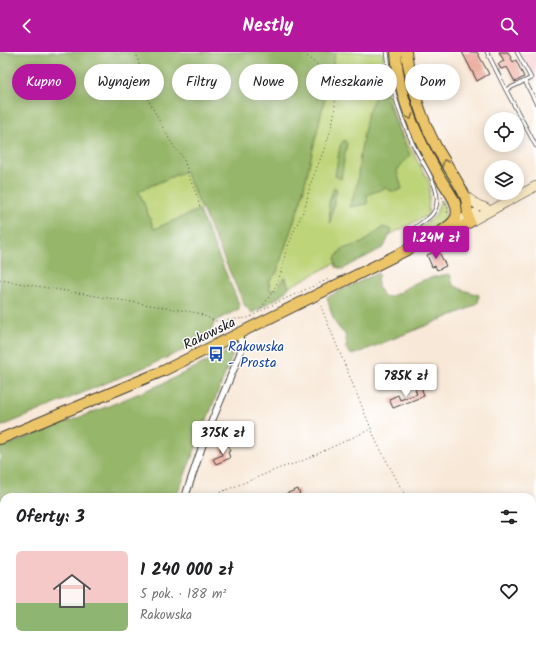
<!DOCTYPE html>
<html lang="pl">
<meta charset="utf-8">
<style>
body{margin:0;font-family:Kalam,sans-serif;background:#f6f6f6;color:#202124;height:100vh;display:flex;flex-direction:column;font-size:15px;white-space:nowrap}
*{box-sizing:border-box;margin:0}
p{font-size:13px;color:#757577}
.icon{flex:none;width:22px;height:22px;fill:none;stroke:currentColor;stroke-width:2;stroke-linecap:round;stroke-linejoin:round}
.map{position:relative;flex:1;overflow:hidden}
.side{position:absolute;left:0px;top:441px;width:536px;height:156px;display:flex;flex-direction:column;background:#fff;border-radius:12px 12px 0 0;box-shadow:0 2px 10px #0003}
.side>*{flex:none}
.top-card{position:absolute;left:12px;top:12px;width:512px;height:36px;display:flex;gap:8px}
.tools{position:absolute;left:484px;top:60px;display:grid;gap:8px}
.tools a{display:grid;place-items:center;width:40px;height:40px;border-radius:50%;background:#fff;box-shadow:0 2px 10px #0003;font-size:20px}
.price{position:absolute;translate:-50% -34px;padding:0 9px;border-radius:4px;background:#fff;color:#222;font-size:13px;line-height:26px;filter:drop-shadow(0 1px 2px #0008)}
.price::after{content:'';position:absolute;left:50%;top:24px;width:12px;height:9px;margin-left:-6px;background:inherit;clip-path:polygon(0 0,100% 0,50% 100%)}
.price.selected{background:#b5179e;color:#fff}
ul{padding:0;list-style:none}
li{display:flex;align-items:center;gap:12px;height:100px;padding:0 16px}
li+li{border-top:1px solid #e0e0e0}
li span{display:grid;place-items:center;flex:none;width:112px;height:80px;border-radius:6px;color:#555}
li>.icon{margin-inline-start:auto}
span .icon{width:48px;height:48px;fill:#fffc;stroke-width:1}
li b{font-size:17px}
h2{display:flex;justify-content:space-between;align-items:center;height:48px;padding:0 16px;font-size:17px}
.chip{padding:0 14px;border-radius:18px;background:#fff;box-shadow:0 2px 10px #0003;font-size:14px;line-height:36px}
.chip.selected{background:#b5179e;color:#fff}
header{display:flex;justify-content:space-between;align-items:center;height:52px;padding:0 16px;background:#b5179e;color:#fff;font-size:18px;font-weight:600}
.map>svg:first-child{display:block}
.built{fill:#f7cfd3}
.industrial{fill:#d2bdc7}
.green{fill:#bed479;stroke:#6d784a}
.forest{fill:#96b669;stroke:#596942}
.building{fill:#ecab9e}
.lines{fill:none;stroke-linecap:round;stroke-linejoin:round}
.lane-casing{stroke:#3d3b38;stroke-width:4.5}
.street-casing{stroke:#3d3b38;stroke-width:8}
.secondary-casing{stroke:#3d3b38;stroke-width:10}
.primary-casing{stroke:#3d3b38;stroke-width:12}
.path{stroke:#3d3b38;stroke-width:1;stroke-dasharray:1 3;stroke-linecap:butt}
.lane{stroke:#fff;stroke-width:3}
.street{stroke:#fff;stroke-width:6}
.secondary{stroke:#f7e8c3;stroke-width:9}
.primary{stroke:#ecc569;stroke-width:10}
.oneway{stroke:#847042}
.labels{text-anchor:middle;stroke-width:3;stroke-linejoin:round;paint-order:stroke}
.street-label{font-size:14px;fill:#1c1c1c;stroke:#fff}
.transit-label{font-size:14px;fill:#164399;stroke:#fff;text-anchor:start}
</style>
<header><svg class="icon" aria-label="back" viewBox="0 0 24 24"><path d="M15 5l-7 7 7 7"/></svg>Nestly<svg class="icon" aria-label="search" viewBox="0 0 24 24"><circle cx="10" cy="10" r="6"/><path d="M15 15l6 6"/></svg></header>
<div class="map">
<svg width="536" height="597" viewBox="0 0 536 597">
<rect width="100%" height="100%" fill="#fff"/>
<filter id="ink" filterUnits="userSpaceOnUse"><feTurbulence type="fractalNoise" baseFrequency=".025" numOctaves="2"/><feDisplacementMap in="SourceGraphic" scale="8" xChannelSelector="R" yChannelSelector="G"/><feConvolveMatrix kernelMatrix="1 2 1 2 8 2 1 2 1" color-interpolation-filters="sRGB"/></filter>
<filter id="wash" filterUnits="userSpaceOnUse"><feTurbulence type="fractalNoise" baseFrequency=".012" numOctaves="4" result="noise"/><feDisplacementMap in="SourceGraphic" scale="16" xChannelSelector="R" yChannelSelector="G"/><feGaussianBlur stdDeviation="0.9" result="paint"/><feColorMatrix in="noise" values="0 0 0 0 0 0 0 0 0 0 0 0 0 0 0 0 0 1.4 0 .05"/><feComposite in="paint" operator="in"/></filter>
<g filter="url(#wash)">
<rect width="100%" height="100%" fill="#f8e8d7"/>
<path class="built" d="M519,0H536V28L534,29Z"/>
<path class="industrial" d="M131,593H189L180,597H130Z"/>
<path class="green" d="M335,0H383L385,28L391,55L400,78L430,131L428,163L289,235L285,225L277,237L269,238V229L276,222L301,148Z
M389,0H392L393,14L445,142L444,143L442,142C415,95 395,55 389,0Z
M400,0H403L405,16L456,136L452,138C432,103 411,68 403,28C401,19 401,9 400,0Z
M185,119L202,157L154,177L138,139Z
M441,148C446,156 447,164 442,172L418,187L414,188C409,175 426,173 433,166C438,161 438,153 441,148Z"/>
<path class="forest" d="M0,0H332L335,3L301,148L276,222L269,229V238L277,237L284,225L289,235L281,244L252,261L245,254L185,119L139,139L154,177L199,158L239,252V257L215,269L208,287L157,310L0,375Z
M385,40C390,62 401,83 410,103L404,109L397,119L402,137L394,140L385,136L367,143V152L350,155L357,132L360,103L368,59L376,43Z
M344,88L347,91L341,127L335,124L340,94Z
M334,135L337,137L330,171L329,151Z
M383,175L392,178L384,195L343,217L336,215L335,206L342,197L362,191Z
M378,221L379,224L377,226C378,233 379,241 385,245C395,245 402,238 411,233C424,227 436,224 450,222L453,233L463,238L479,243L478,251L470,256L355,302H350L345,295L347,293L345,282C333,273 331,259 327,245Z
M235,297L176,445H4V593H118L117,597H0V396L111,353L164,331L230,298Z"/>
<g id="blocks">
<path class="building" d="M462,0H477L489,22L477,29Z
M499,0H508L513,10L516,8L524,25L515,30L507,15L501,17L498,12L504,9Z
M438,198L446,214L437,218L435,214L432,215L427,203Z
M421,334L424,344L393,356L389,347L398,343L400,348L417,342L415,337Z
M228,393L230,399L228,400L230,406L216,412L213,407L222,403L220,396Z
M298,437L300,443L294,445H278Z"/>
</g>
</g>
<g filter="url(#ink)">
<use href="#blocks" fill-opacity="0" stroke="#3d3b38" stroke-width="1"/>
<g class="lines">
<g class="lane-casing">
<path id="lane" d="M387,0C391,34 398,59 412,90C419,106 436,128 437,145C439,176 400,168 414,193
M487,0L506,38
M517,0L531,26L506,38L536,94
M525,29L536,51
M517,131L521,140"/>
</g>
<g class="street-casing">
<path id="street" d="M185,445L206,383L240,302L242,291L238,283
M125,597L127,593"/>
</g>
<g class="secondary-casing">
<path id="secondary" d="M465,144L478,153L486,156
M470,170L536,134
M452,172L475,161"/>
</g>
<g class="primary-casing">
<path id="primary" d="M406,0C411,34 421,66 437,96C446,112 457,127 465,144C469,153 466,162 470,170L446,182
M0,387L163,319L425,189C433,184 453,174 456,165C460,152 448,139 442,129C419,89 398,47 396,0"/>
</g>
<path class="path" d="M136,0L147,45L162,74L174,95L183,105L187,117L188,123L197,144L200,156
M442,145L448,156L447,163
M0,228L198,261L215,269L248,266L278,250L329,227
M319,250L377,391L406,445
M259,259C264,252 270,244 274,237C279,228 282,218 284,208C285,200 289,192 292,185C295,174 302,165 305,154C308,147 308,138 311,131C321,103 340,67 334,37C329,13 315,16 304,0
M209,445L280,416L300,410L371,377
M532,465L536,464
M461,593L463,597"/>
<use href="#lane" class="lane"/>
<use href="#street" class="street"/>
<use href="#secondary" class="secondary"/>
<use href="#primary" class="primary"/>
</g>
<defs><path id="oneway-chevron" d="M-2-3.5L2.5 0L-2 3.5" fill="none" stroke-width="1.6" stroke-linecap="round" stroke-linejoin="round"/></defs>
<g class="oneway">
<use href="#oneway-chevron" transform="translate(410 65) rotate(70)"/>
<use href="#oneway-chevron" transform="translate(445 110) rotate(-119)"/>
</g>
</g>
<defs>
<g id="bus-bare" transform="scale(1.2)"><path d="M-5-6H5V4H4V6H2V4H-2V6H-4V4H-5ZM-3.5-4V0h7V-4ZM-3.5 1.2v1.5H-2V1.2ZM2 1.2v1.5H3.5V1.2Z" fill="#1a4fb4" stroke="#fff" stroke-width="2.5" paint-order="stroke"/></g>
</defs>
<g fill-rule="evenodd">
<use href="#bus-bare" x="216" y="302"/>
</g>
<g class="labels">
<g class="street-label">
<text transform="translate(209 281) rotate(-26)" y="5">Rakowska</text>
</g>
<g class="transit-label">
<text x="228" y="299">Rakowska<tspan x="228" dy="16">- Prosta</tspan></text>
</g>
</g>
</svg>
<div class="tools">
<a><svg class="icon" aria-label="locate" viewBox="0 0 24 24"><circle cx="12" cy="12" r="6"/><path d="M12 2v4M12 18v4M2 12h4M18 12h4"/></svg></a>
<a><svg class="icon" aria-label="layers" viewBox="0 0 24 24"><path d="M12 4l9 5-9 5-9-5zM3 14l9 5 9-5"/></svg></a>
</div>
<b class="price selected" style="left:436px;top:208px">1.24M zł</b>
<b class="price" style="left:406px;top:346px">785K zł</b>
<b class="price" style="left:223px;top:403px">375K zł</b>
<div class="top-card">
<a class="chip selected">Kupno</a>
<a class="chip">Wynajem</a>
<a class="chip">Filtry</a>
<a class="chip">Nowe</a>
<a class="chip">Mieszkanie</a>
<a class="chip">Dom</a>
</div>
<section class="side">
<h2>Oferty: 3<svg class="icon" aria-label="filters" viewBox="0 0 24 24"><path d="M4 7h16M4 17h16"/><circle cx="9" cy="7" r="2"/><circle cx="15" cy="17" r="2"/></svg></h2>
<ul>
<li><span style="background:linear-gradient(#f6c9c9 65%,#8fb573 0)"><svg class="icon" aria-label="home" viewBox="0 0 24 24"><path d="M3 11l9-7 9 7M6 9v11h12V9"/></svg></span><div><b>1 240 000 zł</b><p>5 pok. · 188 m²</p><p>Rakowska</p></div><svg class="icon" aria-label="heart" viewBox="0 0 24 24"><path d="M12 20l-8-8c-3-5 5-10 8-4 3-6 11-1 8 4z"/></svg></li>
</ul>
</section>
</div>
